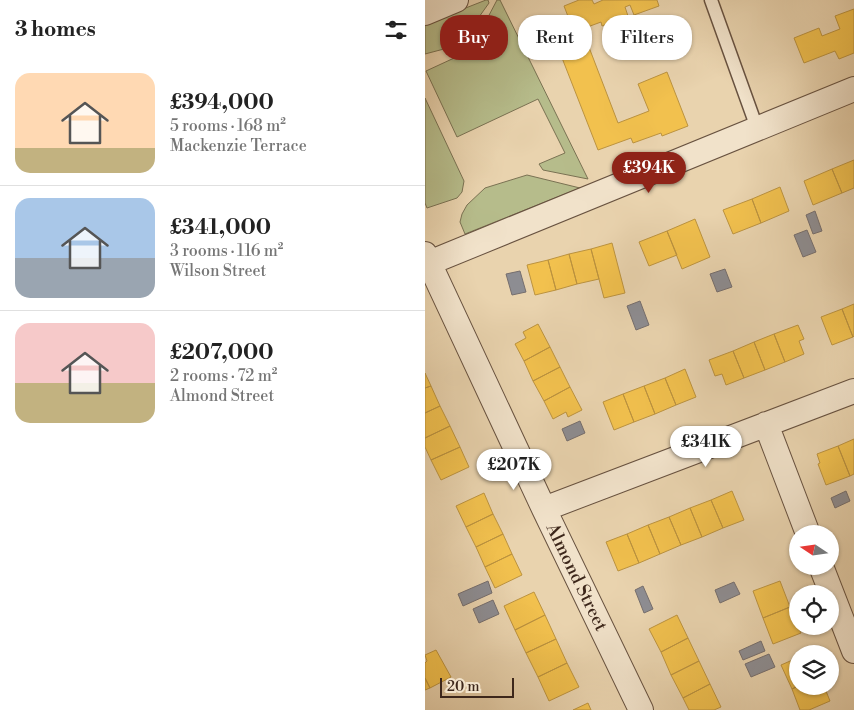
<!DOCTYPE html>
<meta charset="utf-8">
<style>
body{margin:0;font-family:"Libre Bodoni",serif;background:#f2f2f2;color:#222;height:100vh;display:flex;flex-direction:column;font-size:19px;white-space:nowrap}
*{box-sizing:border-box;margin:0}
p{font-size:16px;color:#767676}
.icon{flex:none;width:28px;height:28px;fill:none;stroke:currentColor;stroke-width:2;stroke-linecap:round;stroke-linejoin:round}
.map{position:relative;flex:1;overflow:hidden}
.details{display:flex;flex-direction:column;background:#fff;width:425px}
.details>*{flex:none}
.hud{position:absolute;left:15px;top:15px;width:339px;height:45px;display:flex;gap:10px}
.needle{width:32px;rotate:283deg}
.controls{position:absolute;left:364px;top:525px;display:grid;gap:10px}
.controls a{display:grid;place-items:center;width:50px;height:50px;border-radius:50%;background:#fff;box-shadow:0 1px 4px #0004;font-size:25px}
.scale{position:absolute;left:15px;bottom:12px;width:74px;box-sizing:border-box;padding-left:5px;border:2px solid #3d271b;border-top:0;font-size:14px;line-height:18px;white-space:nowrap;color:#3d271b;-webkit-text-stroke:4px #f1e2ca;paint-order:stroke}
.price{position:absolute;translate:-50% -42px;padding:0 11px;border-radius:18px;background:#fff;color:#222;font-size:16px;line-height:32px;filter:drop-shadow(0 1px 2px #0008)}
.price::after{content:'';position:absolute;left:50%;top:30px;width:15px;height:11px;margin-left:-8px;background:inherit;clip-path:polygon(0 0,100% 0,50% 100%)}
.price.active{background:#8f2418;color:#fff}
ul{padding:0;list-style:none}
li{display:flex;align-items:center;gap:15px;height:125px;padding:0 15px}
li+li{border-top:1px solid #e0e0e0}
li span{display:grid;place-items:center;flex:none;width:140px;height:100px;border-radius:15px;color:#555}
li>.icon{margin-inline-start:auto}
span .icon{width:60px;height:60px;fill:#fffc;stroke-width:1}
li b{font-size:21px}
h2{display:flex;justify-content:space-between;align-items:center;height:60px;padding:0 15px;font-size:21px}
.pill{padding:0 18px;border-radius:20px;background:#fff;box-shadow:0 1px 4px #0004;font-size:18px;line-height:45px}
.pill.active{background:#8f2418;color:#fff}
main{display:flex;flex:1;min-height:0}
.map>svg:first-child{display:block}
.green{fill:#b6bc8b;stroke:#7a7253}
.homes{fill:#f2c14e;stroke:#bc933f}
.industry{fill:#8d8d92;stroke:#756e6e}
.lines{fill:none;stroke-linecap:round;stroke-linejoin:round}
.lane-casing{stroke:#685240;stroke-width:15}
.street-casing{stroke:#685240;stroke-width:26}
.lane{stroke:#f1e2ca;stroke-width:12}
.street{stroke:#f1e2ca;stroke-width:24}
.labels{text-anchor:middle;stroke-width:5;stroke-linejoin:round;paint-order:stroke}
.street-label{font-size:18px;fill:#3d271b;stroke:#f1e2ca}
</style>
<main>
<section class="details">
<h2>3 homes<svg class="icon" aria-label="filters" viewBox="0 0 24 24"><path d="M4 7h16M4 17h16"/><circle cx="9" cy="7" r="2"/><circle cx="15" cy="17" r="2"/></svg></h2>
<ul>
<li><span style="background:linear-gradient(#ffd9b3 75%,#c2b280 0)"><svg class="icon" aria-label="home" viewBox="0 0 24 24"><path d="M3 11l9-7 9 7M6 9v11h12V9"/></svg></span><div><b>£394,000</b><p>5 rooms · 168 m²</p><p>Mackenzie Terrace</p></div></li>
<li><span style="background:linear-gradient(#a9c7e8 60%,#9aa5b1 0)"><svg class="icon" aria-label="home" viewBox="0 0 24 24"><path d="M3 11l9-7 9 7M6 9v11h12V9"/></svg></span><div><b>£341,000</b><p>3 rooms · 116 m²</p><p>Wilson Street</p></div></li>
<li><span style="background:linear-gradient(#f6c9c9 60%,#c2b280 0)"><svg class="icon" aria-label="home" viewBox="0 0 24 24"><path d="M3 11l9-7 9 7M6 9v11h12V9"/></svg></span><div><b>£207,000</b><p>2 rooms · 72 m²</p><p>Almond Street</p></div></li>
</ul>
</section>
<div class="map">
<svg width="429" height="710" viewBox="0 0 429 710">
<rect width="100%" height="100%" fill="#e9d3ae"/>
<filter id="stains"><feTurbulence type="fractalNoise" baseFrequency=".004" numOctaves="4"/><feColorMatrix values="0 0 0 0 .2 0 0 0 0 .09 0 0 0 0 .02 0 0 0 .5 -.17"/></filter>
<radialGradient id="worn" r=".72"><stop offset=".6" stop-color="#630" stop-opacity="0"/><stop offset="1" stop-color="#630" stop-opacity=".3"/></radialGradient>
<path class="green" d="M61,0H63L64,3L34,45L0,54V24Z
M72,0H75L163,179L118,170L114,164L140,153L113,99L32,137L1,71L53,47L51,40Z
M0,98L39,181L37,192L32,198L2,208L0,203Z
M102,175L155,188L40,234L35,222L37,214L42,205L60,188Z"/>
<path class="homes" d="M154,0H167L169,4L178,0H232L234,6L209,15L205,5L200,7L203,16L177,26L176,22L157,29L193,123L224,111L213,84L242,72L263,126L237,136L236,133L208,143L206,138L173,150L130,40L149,32L139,6Z
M429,9V53L414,59L410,51L379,63L369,38L394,28L397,36L415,29L410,16Z
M429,160V188L417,193L407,169Z
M407,169L417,193L388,205L379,181Z
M355,187L364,211L336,223L327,199Z
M327,199L336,223L308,234L298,210Z
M270,219L285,257L257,269L242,231Z
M242,231L252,255L224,266L214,242Z
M187,243L200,293L179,298L166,249Z
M166,249L174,279L152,284L144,254Z
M144,254L152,284L131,290L123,260Z
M123,260L131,290L110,295L102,265Z
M429,304V336L428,337L417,309Z
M417,309L428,337L407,345L396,317Z
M113,324L125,347L99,361L90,344L101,338L98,332Z
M373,325L379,339L374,341L379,354L360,362L349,334Z
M349,334L360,362L340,370L329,342Z
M329,342L340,370L319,378L308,351Z
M125,347L135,367L108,381L99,361Z
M308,351L319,378L301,385L297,374L290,376L284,360Z
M135,367L145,387L119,401L108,381Z
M260,369L271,397L251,405L240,378Z
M0,373L6,386L0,388Z
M240,378L251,405L230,414L219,386Z
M6,386L15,406L0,413V388Z
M219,386L230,414L209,422L198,394Z
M145,387L157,410L143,417L141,412L128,419L119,401Z
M198,394L209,422L189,430L178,402Z
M15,406L25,426L0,438V413Z
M25,426L35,447L6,460L0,447V438Z
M429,439V474L425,476L413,446Z
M413,446L425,476L401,485L393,464L395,463L392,454Z
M35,447L44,467L16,480L6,460Z
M307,491L319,520L298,528L286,500Z
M59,493L68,514L41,527L31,506Z
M286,500L298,528L277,537L265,508Z
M265,508L277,537L256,545L244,517Z
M68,514L78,534L51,547L41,527Z
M244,517L256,545L235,554L223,525Z
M223,525L235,554L214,563L202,534Z
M78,534L87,554L60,567L51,547Z
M202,534L214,563L193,571L181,542Z
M87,554L97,575L70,588L60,567Z
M355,581L365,607L338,618L328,591Z
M109,592L120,615L90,630L79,606Z
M365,607L376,633L348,644L338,618Z
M120,615L131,639L101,653L90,630Z
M252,615L263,638L236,652L224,629Z
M263,638L274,661L246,675L236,652Z
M131,639L142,663L113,677L101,653Z
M11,650L26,677L5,688L0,678V663L2,661L0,655Z
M372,658L373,686L367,689L356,665Z
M274,661L285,684L258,698L246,675Z
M142,663L154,687L124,701L113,677Z
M0,678L5,688L0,690Z
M285,684L296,707L289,710H264L258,698Z
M373,686H399L405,701L384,710H375L367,689Z
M163,703L166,710H148Z"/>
<path class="industry" d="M390,211L397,231L388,234L381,215Z
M382,230L391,252L378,257L369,235Z
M300,269L307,287L292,292L285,274Z
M95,271L101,292L87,295L81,274Z
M215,301L224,325L211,330L202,306Z
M155,421L160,433L142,441L137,429Z
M421,491L425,501L410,508L406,498Z
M63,581L67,593L38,606L33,594Z
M309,582L315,594L295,603L290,590Z
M218,586L228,609L219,613L210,590Z
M68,600L74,614L54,623L48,609Z
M336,641L340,651L318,660L314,651Z
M344,654L350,667L326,677L320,664Z"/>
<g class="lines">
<g class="lane-casing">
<path id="lane" d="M286,0L332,128"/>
</g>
<g class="street-casing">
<path id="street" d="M0,13L31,0
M0,254L119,509L216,710
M4,263L429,89
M341,424L383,534
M119,509L429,391
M396,566L429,651"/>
</g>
<use href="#lane" class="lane"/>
<use href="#street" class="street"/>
</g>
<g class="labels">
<g class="street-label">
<text transform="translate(152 577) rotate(64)" y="6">Almond Street</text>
</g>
</g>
<rect width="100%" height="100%" filter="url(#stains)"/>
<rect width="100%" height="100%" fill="url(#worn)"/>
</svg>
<div class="controls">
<a><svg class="needle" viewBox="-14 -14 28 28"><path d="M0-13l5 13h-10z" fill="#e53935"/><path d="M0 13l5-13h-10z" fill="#767676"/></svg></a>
<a><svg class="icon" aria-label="locate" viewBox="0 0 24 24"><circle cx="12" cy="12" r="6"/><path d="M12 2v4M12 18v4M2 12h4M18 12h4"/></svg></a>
<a><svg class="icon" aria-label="layers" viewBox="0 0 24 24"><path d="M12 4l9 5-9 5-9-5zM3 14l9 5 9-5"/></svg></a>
</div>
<div class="scale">20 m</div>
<b class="price active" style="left:224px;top:194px">£394K</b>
<b class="price" style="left:281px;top:468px">£341K</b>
<b class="price" style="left:89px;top:491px">£207K</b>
<div class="hud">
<a class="pill active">Buy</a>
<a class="pill">Rent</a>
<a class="pill">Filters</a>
</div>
</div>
</main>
